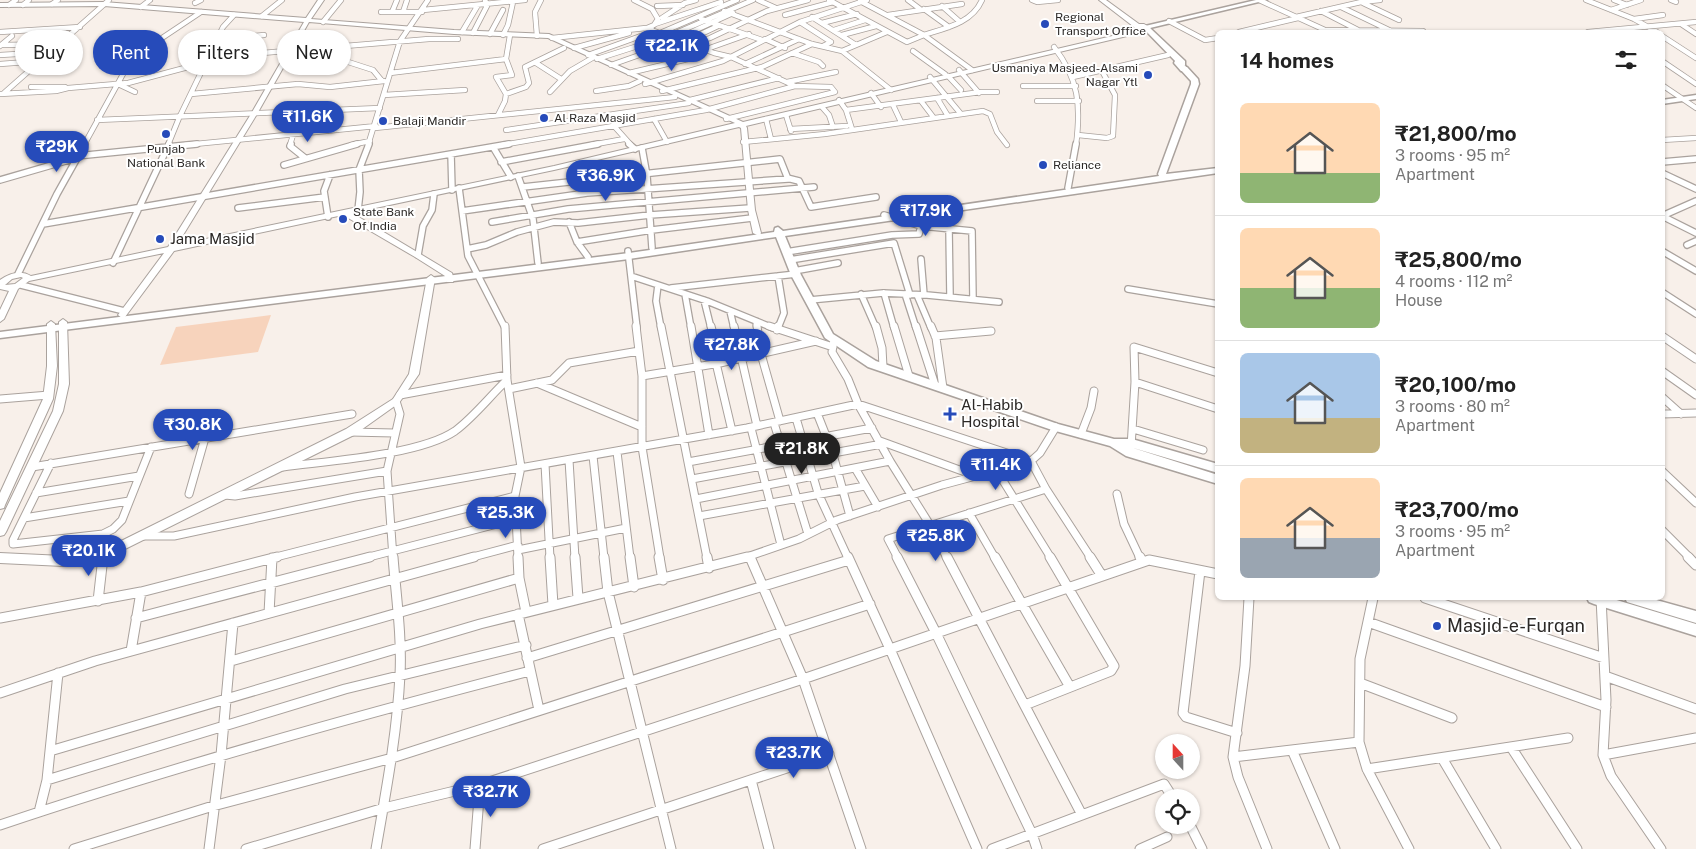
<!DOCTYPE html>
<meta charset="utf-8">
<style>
body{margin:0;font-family:"Public Sans",sans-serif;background:#f2f2f2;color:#222;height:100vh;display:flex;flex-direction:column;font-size:19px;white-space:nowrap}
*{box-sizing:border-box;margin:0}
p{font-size:16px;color:#767676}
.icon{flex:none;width:28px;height:28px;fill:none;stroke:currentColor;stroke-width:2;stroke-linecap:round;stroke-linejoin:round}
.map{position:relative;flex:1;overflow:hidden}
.side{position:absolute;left:1215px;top:30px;width:450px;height:570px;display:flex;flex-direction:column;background:#fff;border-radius:8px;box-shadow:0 1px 4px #0004}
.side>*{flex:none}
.banner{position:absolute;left:15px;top:30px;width:475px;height:45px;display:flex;gap:10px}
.needle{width:32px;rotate:339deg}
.fabs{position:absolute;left:1155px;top:734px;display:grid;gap:10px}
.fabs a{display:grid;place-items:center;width:45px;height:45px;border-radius:50%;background:#fff;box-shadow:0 1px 4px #0004;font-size:25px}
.price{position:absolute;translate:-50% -42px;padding:0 11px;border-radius:18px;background:#264bba;color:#fff;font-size:16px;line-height:32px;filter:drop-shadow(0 1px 2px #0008)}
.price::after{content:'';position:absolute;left:50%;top:30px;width:15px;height:11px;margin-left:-8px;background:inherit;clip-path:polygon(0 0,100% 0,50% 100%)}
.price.on{background:#222;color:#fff}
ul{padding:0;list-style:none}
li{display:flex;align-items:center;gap:15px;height:125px;padding:0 25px}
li+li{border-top:1px solid #e0e0e0}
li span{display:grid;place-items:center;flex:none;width:140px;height:100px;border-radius:8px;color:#555}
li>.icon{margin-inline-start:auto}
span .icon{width:60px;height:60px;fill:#fffc;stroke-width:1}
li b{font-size:21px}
h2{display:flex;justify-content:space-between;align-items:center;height:60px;padding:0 25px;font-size:21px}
.pill{padding:0 18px;border-radius:22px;background:#fff;box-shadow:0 1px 4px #0004;font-size:18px;line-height:45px}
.pill.on{background:#264bba;color:#fff}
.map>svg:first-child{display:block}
.green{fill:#f7d3bc}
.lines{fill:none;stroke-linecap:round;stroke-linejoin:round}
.street-far3-casing{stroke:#aaa29d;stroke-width:6}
.street-far2-casing{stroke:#aaa29d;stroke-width:8}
.street-far1-casing{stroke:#aaa29d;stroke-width:9}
.street-casing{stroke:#aaa29d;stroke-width:11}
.secondary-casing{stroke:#aaa29d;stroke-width:2}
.primary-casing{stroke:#aaa29d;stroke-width:3}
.highway-casing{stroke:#aaa29d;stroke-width:3}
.street-far3{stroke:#fff;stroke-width:4.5}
.street-far2{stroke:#fff;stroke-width:5.5}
.street-far1{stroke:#fff;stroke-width:7}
.street{stroke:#fff;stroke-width:9}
.secondary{fill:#fff;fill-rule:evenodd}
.primary{fill:#fff;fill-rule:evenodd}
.highway{fill:#fff;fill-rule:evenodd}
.poi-dot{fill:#264bba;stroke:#fff;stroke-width:2}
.labels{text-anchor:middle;stroke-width:4;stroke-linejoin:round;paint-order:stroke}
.far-poi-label{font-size:12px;fill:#2c2927;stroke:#fff;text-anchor:start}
.poi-label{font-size:15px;fill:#2c2927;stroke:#fff;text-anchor:start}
.near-poi-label{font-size:18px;fill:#2c2927;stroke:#fff;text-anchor:start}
</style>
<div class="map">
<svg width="1696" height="849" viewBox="0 0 1696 849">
<rect width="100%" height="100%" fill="#f8f0ea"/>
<path class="green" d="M271,315L258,352L160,365L176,327Z"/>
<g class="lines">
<g class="street-far3-casing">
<path id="street-far3" d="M634,0L652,9L658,19L654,25L647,28
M758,0L776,8
M829,0L907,42L924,35L972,70
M908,0L920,9
M1032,0L1037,2L1058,0
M1259,0L1325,30L1423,31
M1586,0L1634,19L1657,32
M1614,0L1627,5
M1671,0L1676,2
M860,1L924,35C946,28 972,23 982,0
M195,3L201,0
M1363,3L1399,20
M52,4L58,0
M9,5L16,0
M23,5L29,0
M657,6L683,5
M942,6L960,22
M141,7L150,0
M1341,7L1389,30
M924,9L949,27
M423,10L525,0
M1611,10L1641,0
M724,11L812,44L842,51L891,90
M1321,11L1358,30
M381,12H422
M392,12L397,0
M403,12L407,0
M785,15L833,2
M888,15L962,4
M262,16L282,0
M812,17L856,45
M1296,17L1361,2L1380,0
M662,18L685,3L696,0
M701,19L762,40
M1634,19L1663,15
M1169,21L1205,40L1218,38
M323,22L341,0
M800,22L831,42L823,46
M822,23L857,14
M655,24L721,2
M1681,24L1696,34
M834,30L865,20
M0,32L80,27
M462,32L478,5
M1239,32L1298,18
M1588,32L1696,22
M473,33L488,4L485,1
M660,33L737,0
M490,34L503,10
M503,35L508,25L513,2
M842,35L876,26
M537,36L535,12L541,0
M1662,36L1696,58
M552,38L646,28L714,53L731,57L795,86L831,87L835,92L726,119
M676,39L733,13
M765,39L785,48
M217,40L264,35
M684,42L718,26
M2,45L61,44
M690,45L710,38L767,11L808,0
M0,46L12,36
M1054,47C1079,79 1081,106 1076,145
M574,48L629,33
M309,49L429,39H458
M704,50L749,34
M842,51L887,32
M913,51L945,74
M792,53L819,62L823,66
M0,55L51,52
M588,55L649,33L652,27
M597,59L669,36L753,0
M656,59L696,47
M1662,61L1696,84
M536,63L561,79
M0,64L40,61
M745,64L799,39
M611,65L679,41
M959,70L979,93
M390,73L506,59
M629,73L688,59L706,51
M948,76L961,90
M930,77L961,114
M1073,77L1168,55
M787,82L836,72
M118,84L135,92
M645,84L723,61L800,22L867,0
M1662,85L1696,108
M1023,86H1076
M31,87H65
M596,91L629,86L640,81
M662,91L762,67L812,44
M550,92L570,71L594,57
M4,93L109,0
M871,93L881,107
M0,94L56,91L68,88L128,83L207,62L250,54L308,49L373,70L382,81
M191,94L298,84L330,87L384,81
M506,94L496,77L512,75L506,59L510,35
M384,95L465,90
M937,98L948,116
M690,100L779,78
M839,100L846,110L852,129
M921,101L934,118
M1037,101H1079
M893,105L901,122
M822,107L829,115L833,127
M846,110L981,92H997
M498,115L505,101L506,94L526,87L529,83L525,67L564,48
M786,115L791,131
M654,119L667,142
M766,119L771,139
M97,120L380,108
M614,126L631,145
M375,128L675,97
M790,129L847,126
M506,130L689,103
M1078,135L1107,138L1113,136L1115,95L1102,71
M1662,140L1696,138
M743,142L825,134L983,111L990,114L997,132L1007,145
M84,145L128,65L150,46L201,12
M168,145L179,118L223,27L234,15
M185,145L376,126
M290,145L293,135
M351,145L370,141
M368,145L400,41L428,0
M502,145L706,110L795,86
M591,145L624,139"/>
</g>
<g class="street-far2-casing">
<path id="street-far2" d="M291,144L290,146L305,158
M629,144L635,149
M493,147L511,177
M642,148L647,176L652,248
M451,154L452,190
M77,156L197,144
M501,162L598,144
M1662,162L1696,159
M284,165L357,144
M1662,173L1696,189
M518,176L533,219L538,263
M787,178L799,181L811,207L876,197
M0,180L76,158
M459,188L468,256L505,328
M1068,188L1076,144
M238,208L325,197
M358,210L360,192L359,170L369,144
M462,211L587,193L788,179L780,159L523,187
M884,215L921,226L972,231L973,299
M1662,216L1696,233
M1662,216L1696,201
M328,217L324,191L330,175
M492,222L568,209L814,187
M569,222L577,242L588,257
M43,224L509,144
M949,229L950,296
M577,242L652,230L752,218
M1687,245L1696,241
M467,249L486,245L517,232L554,222L578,223L650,215L750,208
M628,251L637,328
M1662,251L1696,271
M786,252L892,235L919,234L921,226
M418,255L423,226L432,210L434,194
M921,259L924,295
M790,260L894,243L910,295
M113,263L169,144
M794,271L838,263
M18,274L57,194L85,144
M631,276L707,301L773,328
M21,285L124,311
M658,285L656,301L661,328
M671,288L796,274
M1128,289L1218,304
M1662,292L1696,314
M884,293L894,328
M685,294L691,328
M861,294L876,328
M905,294L916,328
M917,295L931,328
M704,300L711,328
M810,300L883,293L927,295L999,302
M730,311L734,328
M756,321L757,328
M778,328L784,313L778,276"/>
</g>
<g class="street-far1-casing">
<path id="street-far1" d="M505,326L507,380L521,467L515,496L518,558
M636,326L642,376V447L660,558
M661,326L707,558
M691,326L709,435
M711,326L720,363
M734,326L757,426
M757,326L761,354L780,421
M769,326L833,347
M876,326L882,348L883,367
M894,326L909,376
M916,326L935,385
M931,326L936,338L943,388
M777,330L778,326
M935,336L991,331
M1662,336L1696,359
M834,340L832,352L848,379L858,404L890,461L930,525L947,558
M716,363L732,431
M1662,371L1696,395
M642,376L720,363L816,341
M1135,382L1218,409
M537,383L642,427
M509,389L552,380L569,363L639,351
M400,395L507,375
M1662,397L1681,414
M0,399L49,395
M817,413L832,451L850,516
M1662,414L1696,413
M796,418L818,493L848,558
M774,423L808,534
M751,428L781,545
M1133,429L1203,450
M350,432L394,433
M1081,434L1091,408L1094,391
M880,441L976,476
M1131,447L1135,382L1134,347L1218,373
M617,452L630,558
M593,456L604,558
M569,460L575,558
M688,462L872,428
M51,463L13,540V544L103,534L113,529L122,520L151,447
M545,464L550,558
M32,467L352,414
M283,467C327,461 420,455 455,431C474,417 490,396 507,380
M855,468L878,507
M997,471L1051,558
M1662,471L1696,503
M692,479L882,444
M36,493L139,476
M189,494L205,438
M1117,494L1124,524L1140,558
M225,495L235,496L387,471
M696,499L890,461
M969,513L995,558
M699,516L865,486
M24,518L129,501
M1662,530L1690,558
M142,536H174L355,497L747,428L858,404L1031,461L1046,489L1091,558
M518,550L626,528
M103,558V555
M272,558L515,496
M365,558L516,519
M393,558L387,471L400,414L396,401
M469,558L518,545
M744,558L799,539L837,520L942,485L1031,461L1040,453L1056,427
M898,558L888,539L1046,489"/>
</g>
<g class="street-casing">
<path id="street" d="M518,557L519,578L526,612
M550,557L553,605
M575,557L578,598
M604,557L608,592L671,849
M630,557L634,587
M659,557L663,580
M707,557L709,568
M750,557L803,679L861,849
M848,557L890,649L977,849
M897,557L936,633L1032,834L1037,849
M947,557L1082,815
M995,557L1070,687
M1090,557L1102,576
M1140,557L1142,562
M1688,557L1696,565
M1200,571L1183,713L1186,717L1237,733
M1249,598L1245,666L1233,757L1238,777L1267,849
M1373,598L1360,659L1359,742L1367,769L1409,849
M1425,598L1604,658
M1601,598L1606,700L1603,755L1611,776L1661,849
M98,601L103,557
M269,613L272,558
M518,614L539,710
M0,618L141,592L277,557
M136,618L370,557
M1368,622L1606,707
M131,651L141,592
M527,658L849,560
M231,661L519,578
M1605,676L1696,709
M1360,683L1452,718
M0,693L95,661L474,557
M1025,705L1111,671L1114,666L1050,557
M1511,747L1577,849
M1292,750L1335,849
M50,751L480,624L747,557
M1603,755L1696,738
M1233,757L1359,742
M1442,758L1496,849
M1367,769L1568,738
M47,780L345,689L526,645
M751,780L769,849
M39,812L47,780L58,673
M0,825C175,766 352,717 530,671
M1190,825L1202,849
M74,849L213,806L392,758L870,604
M209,849L221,755L233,623
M246,849L384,808L480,785L803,679L1149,560L1218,574
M376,849C386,791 397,734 400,675C402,636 396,596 393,557
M475,849L480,785
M543,849L829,754
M992,849L1164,784L1173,798
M1140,849L1167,837"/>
</g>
<g class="secondary-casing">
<path id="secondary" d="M318,0H324L311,19L454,30L549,34L743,122L1138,30L1099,0H1106L1139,24H1144L1151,28L1144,32L746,126L747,128L755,210L761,233L760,235H757L753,233L748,210L741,128L739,127L554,170L352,213L452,273L454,280L453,282H447L445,276L415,257L343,215L174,251L125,317L122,318L118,315L164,253L29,281L18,289L4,319L0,322V310L9,291L0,289V280C10,273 21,270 31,276L168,247L251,114L304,22L104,6L0,7V3L104,2L306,18ZM309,22L454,34L548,38L735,123L554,166L177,245L257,114ZM21,277L23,278L15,284L5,285L12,279Z
M431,275L435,278L419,374L399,403L354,435L107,558L63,566L0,563V553L63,556L101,551L346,429L393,399L409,374L427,278Z
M63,319L67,322L69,384L63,411L6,532L4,535L0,536V521L53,411L59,384V322Z
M51,321L55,324L57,366L53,399L5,505L4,508L0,509V493L43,399L47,366V324Z"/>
</g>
<g class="primary-casing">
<path id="primary" d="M1256,0H1267L1150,28L1185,61V65H1179L1144,29L1145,26Z
M1181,67H1187L1198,79L1199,84L1166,174L1218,168V173L785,236L801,275L833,334L876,361L1058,424L1114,439H1132L1218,464V473L1130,447L1218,475V484L1126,456L1110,446L1052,430L868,367L825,338L791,275L776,237L629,259L0,338V332L629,253L774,232L775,228L778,227L783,231L1159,176L1158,174L1191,84V81L1180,69Z
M1696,95V99L1662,104V100Z
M1587,598H1610L1696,624V636L1594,604L1589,602Z
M1625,598H1649L1696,611V623L1627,602Z"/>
</g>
<g class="highway-casing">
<path id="highway" d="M1175,61H1181L1188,69L1187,71H1181L1174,63Z"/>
</g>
<use href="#street-far3" class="street-far3"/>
<use href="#street-far2" class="street-far2"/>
<use href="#street-far1" class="street-far1"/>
<use href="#street" class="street"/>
<use href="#secondary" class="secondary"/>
<use href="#primary" class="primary"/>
<use href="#highway" class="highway"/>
</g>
<g class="poi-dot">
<circle cx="1045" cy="24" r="5"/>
<circle cx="1148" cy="75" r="5"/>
<circle cx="544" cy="118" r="5"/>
<circle cx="383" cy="121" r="5"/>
<circle cx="166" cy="134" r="5"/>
<circle cx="1043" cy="165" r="5"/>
<circle cx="343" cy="219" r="5"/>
<circle cx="160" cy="239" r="5"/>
<path d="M947.5 406.5h5v5h5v5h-5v5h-5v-5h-5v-5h5z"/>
<circle cx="1437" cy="626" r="5"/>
</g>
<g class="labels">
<g class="far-poi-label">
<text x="1055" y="21">Regional<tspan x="1055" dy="14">Transport Office</tspan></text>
<text x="1138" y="72" text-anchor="end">Usmaniya Masjeed-Alsami<tspan x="1138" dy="14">Nagar Ytl</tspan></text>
<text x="554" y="122">Al Raza Masjid</text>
<text x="393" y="125">Balaji Mandir</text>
<text x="166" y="153" text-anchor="middle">Punjab<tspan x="166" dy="14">National Bank</tspan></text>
<text x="1053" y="169">Reliance</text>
<text x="353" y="216">State Bank<tspan x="353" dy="14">Of India</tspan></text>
</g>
<g class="poi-label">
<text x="170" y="244">Jama Masjid</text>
<text x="961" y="410">Al-Habib<tspan x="961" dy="17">Hospital</tspan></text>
</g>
<g class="near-poi-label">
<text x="1447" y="632">Masjid-e-Furqan</text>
</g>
</g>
</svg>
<div class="fabs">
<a><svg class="needle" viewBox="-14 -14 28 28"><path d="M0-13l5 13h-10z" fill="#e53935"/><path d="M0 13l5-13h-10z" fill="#767676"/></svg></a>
<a><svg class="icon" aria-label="locate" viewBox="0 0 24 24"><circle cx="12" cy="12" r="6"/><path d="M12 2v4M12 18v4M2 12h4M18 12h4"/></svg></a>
</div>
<b class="price" style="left:672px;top:72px">₹22.1K</b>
<b class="price" style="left:308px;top:143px">₹11.6K</b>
<b class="price" style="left:57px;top:173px">₹29K</b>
<b class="price" style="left:606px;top:202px">₹36.9K</b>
<b class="price" style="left:926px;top:237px">₹17.9K</b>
<b class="price" style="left:732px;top:371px">₹27.8K</b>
<b class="price" style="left:193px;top:451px">₹30.8K</b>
<b class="price on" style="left:802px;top:475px">₹21.8K</b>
<b class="price" style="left:996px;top:491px">₹11.4K</b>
<b class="price" style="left:506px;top:539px">₹25.3K</b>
<b class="price" style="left:936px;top:562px">₹25.8K</b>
<b class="price" style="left:89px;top:577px">₹20.1K</b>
<b class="price" style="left:794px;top:779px">₹23.7K</b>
<b class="price" style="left:491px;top:818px">₹32.7K</b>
<div class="banner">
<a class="pill">Buy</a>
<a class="pill on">Rent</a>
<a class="pill">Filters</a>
<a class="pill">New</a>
</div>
<section class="side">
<h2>14 homes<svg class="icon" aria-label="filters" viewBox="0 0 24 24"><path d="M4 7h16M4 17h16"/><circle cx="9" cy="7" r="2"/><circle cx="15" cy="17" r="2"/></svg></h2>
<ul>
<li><span style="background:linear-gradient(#ffd9b3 70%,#8fb573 0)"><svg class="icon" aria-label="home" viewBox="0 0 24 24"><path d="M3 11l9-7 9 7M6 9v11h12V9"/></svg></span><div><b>₹21,800/mo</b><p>3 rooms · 95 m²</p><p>Apartment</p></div></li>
<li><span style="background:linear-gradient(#ffd9b3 60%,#8fb573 0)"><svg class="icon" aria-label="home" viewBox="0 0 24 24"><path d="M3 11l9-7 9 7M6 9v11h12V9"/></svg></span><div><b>₹25,800/mo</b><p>4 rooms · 112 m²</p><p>House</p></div></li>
<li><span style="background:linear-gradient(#a9c7e8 65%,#c2b280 0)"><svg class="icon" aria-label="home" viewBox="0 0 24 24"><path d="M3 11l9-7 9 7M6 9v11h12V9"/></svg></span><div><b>₹20,100/mo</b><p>3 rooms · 80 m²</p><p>Apartment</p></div></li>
<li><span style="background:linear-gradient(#ffd9b3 60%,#9aa5b1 0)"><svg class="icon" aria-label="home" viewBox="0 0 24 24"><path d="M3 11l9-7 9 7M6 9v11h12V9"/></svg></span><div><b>₹23,700/mo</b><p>3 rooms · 95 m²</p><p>Apartment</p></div></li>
</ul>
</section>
</div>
